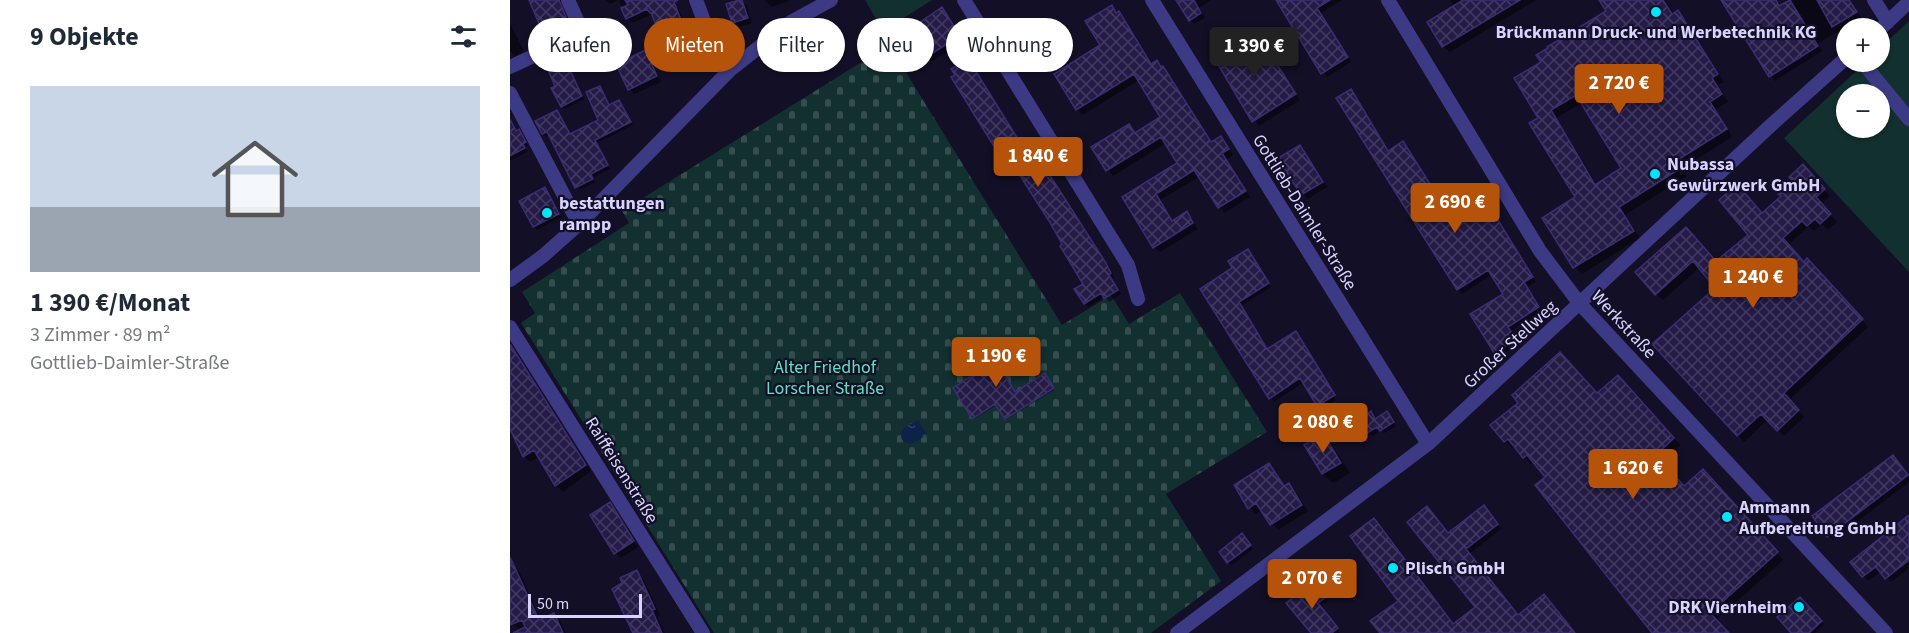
<!DOCTYPE html>
<html lang="de">
<meta charset="utf-8">
<style>
body{margin:0;font-family:"Source Sans 3",sans-serif;background:#f2f2f3;color:#1f2937;height:100vh;display:flex;flex-direction:column;font-size:22px;white-space:nowrap}
*{box-sizing:border-box;margin:0}
p{font-size:20px;color:#747a83}
.icon{flex:none;width:33px;height:33px;fill:none;stroke:currentColor;stroke-width:2;stroke-linecap:round;stroke-linejoin:round}
.map{position:relative;flex:1;overflow:hidden}
.sheet{display:flex;flex-direction:column;background:#fff;width:510px}
.sheet>*{flex:none}
.hud{position:absolute;left:18px;top:18px;width:570px;height:54px;display:flex;gap:12px}
.controls{position:absolute;left:1326px;top:18px;display:grid;gap:12px}
.controls a{display:grid;place-items:center;width:54px;height:54px;border-radius:50%;background:#fff;box-shadow:0 2px 4px #0004;font-size:30px}
.scale{position:absolute;left:18px;bottom:15px;width:114px;box-sizing:border-box;padding-left:6px;border:3px solid #d9d4ff;border-top:0;font-size:16px;line-height:21px;white-space:nowrap;color:#d9d4ff;-webkit-text-stroke:4px #130f26;paint-order:stroke}
.price{position:absolute;translate:-50% -51px;padding:0 14px;border-radius:6px;background:#b45309;color:#fff;font-size:20px;line-height:39px;filter:drop-shadow(0 2px 3px #0008)}
.price::after{content:'';position:absolute;left:50%;top:36px;width:18px;height:14px;margin-left:-9px;background:inherit;clip-path:polygon(0 0,100% 0,50% 100%)}
.price.active{background:#222;color:#fff}
ul{padding:0;list-style:none}
li{display:grid;align-content:center;gap:12px;height:318px;padding:0 30px}
li span{display:grid;place-items:center;height:186px;border-radius:0px;color:#555}
li>.icon{margin-inline-start:auto}
span .icon{width:108px;height:108px;fill:#fffc;stroke-width:1}
li b{font-size:26px}
h2{display:flex;justify-content:space-between;align-items:center;height:72px;padding:0 30px;font-size:26px}
.tag{padding:0 21px;border-radius:27px;background:#fff;box-shadow:0 2px 4px #0004;font-size:21px;line-height:54px}
.tag.active{background:#b45309;color:#fff}
main{display:flex;flex:1;min-height:0}
.map>svg:first-child{display:block}
.green{fill:#12302f;fill-rule:evenodd}
.cemetery{fill:url(#cemetery-stones)}
.water{fill:url(#water-ripples)}
.shadow{fill:#0007;fill-rule:evenodd}
.building{fill:url(#building-cross-hatch);stroke:#3b2d73;stroke-width:1.5;fill-rule:evenodd}
.lines{fill:none;stroke-linecap:round;stroke-linejoin:round}
.minor{stroke:#3d3a85;stroke-width:14}
.poi-dot{fill:#00e5ff;stroke:#130f26;stroke-width:2}
.labels{text-anchor:middle;stroke-width:4.5;stroke-linejoin:round;paint-order:stroke}
.poi-label{font-size:18px;font-weight:bold;fill:#d9d4ff;stroke:#130f26;text-anchor:start}
.street-label{font-size:18px;fill:#d9d4ff;stroke:#130f26}
.park-label{font-size:18px;fill:#5fe0c0;stroke:#130f26}
</style>
<main>
<section class="sheet">
<h2>9 Objekte<svg class="icon" aria-label="filters" viewBox="0 0 24 24"><path d="M4 7h16M4 17h16"/><circle cx="9" cy="7" r="2"/><circle cx="15" cy="17" r="2"/></svg></h2>
<ul>
<li><span style="background:linear-gradient(#c9d6e8 65%,#9aa5b1 0)"><svg class="icon" aria-label="home" viewBox="0 0 24 24"><path d="M3 11l9-7 9 7M6 9v11h12V9"/></svg></span><div><b>1 390 €/Monat</b><p>3 Zimmer · 89 m²</p><p>Gottlieb-Daimler-Straße</p></div></li>
</ul>
</section>
<div class="map">
<svg width="1399" height="633" viewBox="0 0 1399 633">
<defs>
<pattern id="cemetery-stones" width="16" height="16" patternUnits="userSpaceOnUse" patternTransform="scale(1.5)"><rect width="16" height="16" fill="#12302f"/><path d="M2 7V4a2 2 0 0 1 4 0v3zM10 15v-3a2 2 0 0 1 4 0v3z" fill="#344d4e"/></pattern>
<pattern id="water-ripples" width="26" height="14" patternUnits="userSpaceOnUse" patternTransform="scale(1.5)"><rect width="26" height="14" fill="#0c2248"/><path d="M2 4q2-2 4 0t4 0M15 11q2-2 4 0t4 0" fill="none" stroke="#2f4163"/></pattern>
<pattern id="building-cross-hatch" width="8" height="8" patternUnits="userSpaceOnUse" patternTransform="scale(1.5)"><rect width="8" height="8" fill="#241b47"/><path d="M0 0l8 8M0 8l8-8" fill="none" stroke="#433b63"/></pattern>
</defs>
<rect width="100%" height="100%" fill="#130f26"/>
<path class="green" d="M355,0H422L373,31Z
M1399,21V272L1274,138L1356,62H1370V48ZM1336,94H1370V128H1336Z"/>
<path class="cemetery" d="M379,45L552,325L601,295L619,324L670,293L757,432L656,494L711,581L641,633H204L11,323L25,313L12,292L119,223L112,211Z"/>
<path class="water" d="M408,420L417,434C413,437 408,441 403,443C393,446 387,435 394,428C398,425 404,422 408,420Z"/>
<path class="shadow" d="M20,0H52V8L63,32L41,42Z
M96,0H160L169,10L185,48L144,65L151,82L124,94L119,89L108,65L154,43L142,14L123,23L117,18L109,0L100,4Z
M255,0H279V1L261,7Z
M668,0H701L689,8L695,18L684,24Z
M767,0H832L811,13L841,62L817,77Z
M940,0H1026L940,52L933,46L944,7Z
M1095,0H1155L1164,14L1168,12L1175,19L1214,82L1208,85L1218,102L1206,109L1222,137L1172,168L1177,176L1115,215L1130,238L1072,274L1065,267L1034,218L1067,198L1030,119L1033,63L1098,12ZM1073,102L1113,169L1087,185L1046,118Z
M1213,0H1266L1271,7L1283,0H1340L1351,18L1307,44L1312,51L1265,81Z
M232,1L237,6L242,23L229,27L224,22Z
M601,7L614,19L643,65L646,62L658,73L702,143L711,138L716,143L723,155L717,159L740,197L714,213L690,176L650,200L663,221L676,213L688,229L650,252L644,247L614,198L669,164L656,143L603,176L583,148L619,126L626,134L652,118L629,80L573,115L567,109L592,46Z
M431,9L453,42L416,65L411,60L408,23Z
M0,23L14,51L5,56L0,51Z
M740,35L761,68L766,65L771,70L790,100L749,126L725,91Z
M52,54L74,99L55,109L52,106L47,86Z
M455,63L459,68L465,70L530,174L536,171L540,174L600,268L604,277L601,279L611,294L599,302L595,297L578,307L575,303L576,284L554,245L511,174L506,177L502,173L443,78Z
M90,87L100,106L109,101L112,105L123,125L87,143L100,169L83,177L85,182L70,190L40,135L36,137L33,133L47,111L61,135L90,121Z
M845,96L879,152L943,221L979,205L1026,282L1017,287L1032,311L1001,331L1009,344L990,356L962,315L995,294L983,274L952,294L948,289Z
M0,118L7,132L12,134L18,146L15,147L17,152L0,161Z
M790,147L817,187L797,199L770,159Z
M1299,173L1320,196L1311,204L1327,222L1318,230L1312,224L1304,231L1299,226L1278,245L1294,263L1303,267L1358,327L1279,400L1294,417L1274,436L1258,419L1234,442L1144,344L1207,288L1190,267L1153,300L1146,294L1176,229L1207,263L1240,235L1252,214ZM1266,265L1278,278L1245,309L1232,294Z
M35,189L51,217L27,230L12,202Z
M741,255L761,287L731,306L758,350L787,335L826,400L812,409L794,382L764,402L692,289Z
M0,347L6,353L81,471L53,492L47,486L29,456L20,462L14,456L0,425Z
M536,376L544,390L497,419L487,405L464,419L445,388L505,394Z
M1114,383L1170,445L1151,462L1174,488L1199,477L1273,560L1206,620L1216,632L1218,631L1220,633H1144L1037,478L1023,461L1021,464L1005,445L1002,448L982,425L1087,395Z
M860,413L866,420L880,416L886,426L874,433L871,430L862,436L850,420Z
M813,435L822,445L840,473L823,483L813,474L796,446Z
M1387,461L1399,476V482L1323,540L1318,536Z
M759,465L775,487L778,485L785,491L798,511L768,530L752,510L746,514L740,508Z
M100,504L128,547L111,558L106,553Z
M978,511L991,529L959,554L1008,616L1064,633H872L944,626L967,607L939,535Z
M1399,517V568L1381,582L1371,571L1358,581L1342,562Z
M735,538L743,549L722,565L718,562Z
M2,564L9,571L31,620L43,614L50,621L56,633H20L10,630L3,624L0,617V565Z
M127,572L133,578L150,615L147,617L155,633H125Z
M806,586L818,601L810,607L830,632L829,633H803Z
M1290,599L1314,625L1305,633H1284Z"/>
<path class="building" d="M19,0H49L61,29L36,40Z
M115,0H168L164,2L180,43L140,60L147,76L118,90L106,64L153,42L141,13H140L137,9L116,19L111,8L118,5Z
M229,0H232L238,18L222,23L216,4Z
M666,0H684L691,13L679,21Z
M766,0H820L807,8L838,57L811,74Z
M953,0H1010L932,47L917,22Z
M1089,0H1153L1162,14L1168,10L1208,74L1202,78L1212,94L1200,102L1217,129L1166,161L1171,168L1109,207L1124,231L1063,268L1032,218L1065,197L1019,123L1028,118L1004,78L1031,62L1026,55L1038,48L1037,47L1096,11ZM1066,95L1111,168L1085,185L1041,110Z
M1211,0H1266L1269,6L1280,0L1308,46L1259,77Z
M1307,0H1339L1347,12L1322,27Z
M602,5L606,13L609,11L641,64L647,60L651,67L653,66L701,142L711,136L719,149L712,153L736,191L708,208L684,170L646,194L662,221L677,211L683,223L643,248L612,197L667,163L651,137L596,171L581,147L619,124L625,133L650,117L624,74L566,110L544,74L590,45L575,21Z
M432,7L450,36L410,61L393,34Z
M740,34L760,67L766,63L786,94L742,122L703,56Z
M52,53L72,96L51,107L41,88L45,86L34,61Z
M455,61L458,67L462,65L529,173L536,169L596,263L601,273L599,275L608,290L594,299L591,293L574,304L564,289L573,284L550,246L552,244L539,221L507,171L501,174L441,77L445,75L441,69Z
M90,86L99,105L109,100L121,122L85,140L98,165L81,174L83,179L65,188L37,132L32,134L25,121L47,110L60,134L88,120L76,92Z
M841,89L878,151L893,141L942,219L975,199L1023,277L1014,282L1029,307L998,327L1006,339L984,353L960,314L993,294L978,270L947,290L826,98Z
M0,119L6,131L9,129L16,142L13,144L15,148L0,156Z
M790,145L813,182L791,195L768,158Z
M1293,164L1315,189L1306,197L1321,214L1310,224L1305,219L1297,226L1292,221L1273,238L1294,262L1297,258L1353,319L1274,393L1289,410L1267,431L1251,414L1227,436L1142,344L1205,288L1183,261L1145,295L1125,272L1176,227L1206,261L1238,235L1209,200L1227,184L1252,213L1271,196L1268,194L1283,181L1279,177ZM1259,259L1276,278L1244,307L1227,286Z
M35,187L49,214L23,227L9,201Z
M738,249L759,283L729,302L757,349L786,331L825,395L807,406L790,378L759,399L690,289L722,268L718,261Z
M0,344L76,465L45,486L24,450L13,457L0,429Z
M476,346L505,392L535,373L544,388L495,419L485,404L462,419L443,388L466,373L457,358Z
M1050,352L1087,393L1108,375L1164,438L1146,455L1174,486L1193,469L1268,552L1200,613L1219,633H1142L1025,485L1035,477L1017,455L1013,458L998,439L994,442L980,425L1008,403L1002,395Z
M861,411L865,419L877,411L884,422L870,431L867,427L857,433L848,419Z
M813,433L831,463L812,474L794,445Z
M1383,455L1398,475L1317,537L1302,516Z
M759,463L774,486L779,483L792,505L760,525L746,503L738,509L724,485Z
M100,502L124,541L104,554L80,515Z
M974,505L988,524L956,549L1008,615L1034,594L1065,633H870L860,621L888,601L840,536L864,518L943,624L965,607L897,522L917,506L938,533Z
M1399,515V560L1375,579L1366,567L1352,577L1340,562Z
M732,533L741,545L717,563L709,552Z
M0,557L29,620L44,613L53,633H3L15,627L12,620L0,625Z
M127,570L145,609L142,610L152,633H123L102,589L112,583L110,578Z
M803,581L816,597L808,603L828,628L822,633H801L776,603Z
M1290,597L1312,621L1299,633H1281L1267,617Z"/>
<g class="lines">
<path class="minor" d="M186,0L207,55L220,70
M454,0L618,265L628,299
M642,0L918,444
M878,0L1030,251L1070,304L1376,633
M1364,0L1378,22
M1370,29L1399,2
M1352,62L1399,119
M0,67L73,33L58,0
M0,93L69,224
M0,280L33,256L69,224L220,70L281,22L321,0
M0,327L193,633
M667,633L918,444L1259,127L1336,58"/>
</g>
<g class="poi-dot">
<circle cx="1146" cy="12" r="6"/>
<circle cx="1145" cy="174" r="6"/>
<circle cx="37" cy="213" r="6"/>
<circle cx="1217" cy="517" r="6"/>
<circle cx="883" cy="568" r="6"/>
<circle cx="1289" cy="607" r="6"/>
</g>
<g class="labels">
<g class="poi-label">
<text x="1146" y="38" text-anchor="middle">Brückmann Druck- und Werbetechnik KG</text>
<text x="1157" y="170">Nubassa<tspan x="1157" dy="21">Gewürzwerk GmbH</tspan></text>
<text x="49" y="209">bestattungen<tspan x="49" dy="21">rampp</tspan></text>
<text x="1229" y="513">Ammann<tspan x="1229" dy="21">Aufbereitung GmbH</tspan></text>
<text x="895" y="574">Plisch GmbH</text>
<text x="1277" y="613" text-anchor="end">DRK Viernheim</text>
</g>
<g class="street-label">
<text transform="translate(795 212) rotate(58)" y="6">Gottlieb-Daimler-Straße</text>
<text transform="translate(1114 324) rotate(47)" y="6">Werkstraße</text>
<text transform="translate(1000 344) rotate(-43)" y="6">Großer Stellweg</text>
<text transform="translate(112 470) rotate(58)" y="6">Raiffeisenstraße</text>
</g>
<g class="park-label">
<text x="315" y="373">Alter Friedhof<tspan x="315" dy="21">Lorscher Straße</tspan></text>
</g>
</g>
</svg>
<div class="controls">
<a>+</a>
<a>−</a>
</div>
<div class="scale">50 m</div>
<b class="price active" style="left:744px;top:78px">1 390 €</b>
<b class="price" style="left:1109px;top:115px">2 720 €</b>
<b class="price" style="left:528px;top:188px">1 840 €</b>
<b class="price" style="left:945px;top:234px">2 690 €</b>
<b class="price" style="left:1243px;top:309px">1 240 €</b>
<b class="price" style="left:486px;top:388px">1 190 €</b>
<b class="price" style="left:813px;top:454px">2 080 €</b>
<b class="price" style="left:1123px;top:500px">1 620 €</b>
<b class="price" style="left:802px;top:610px">2 070 €</b>
<div class="hud">
<a class="tag">Kaufen</a>
<a class="tag active">Mieten</a>
<a class="tag">Filter</a>
<a class="tag">Neu</a>
<a class="tag">Wohnung</a>
</div>
</div>
</main>
